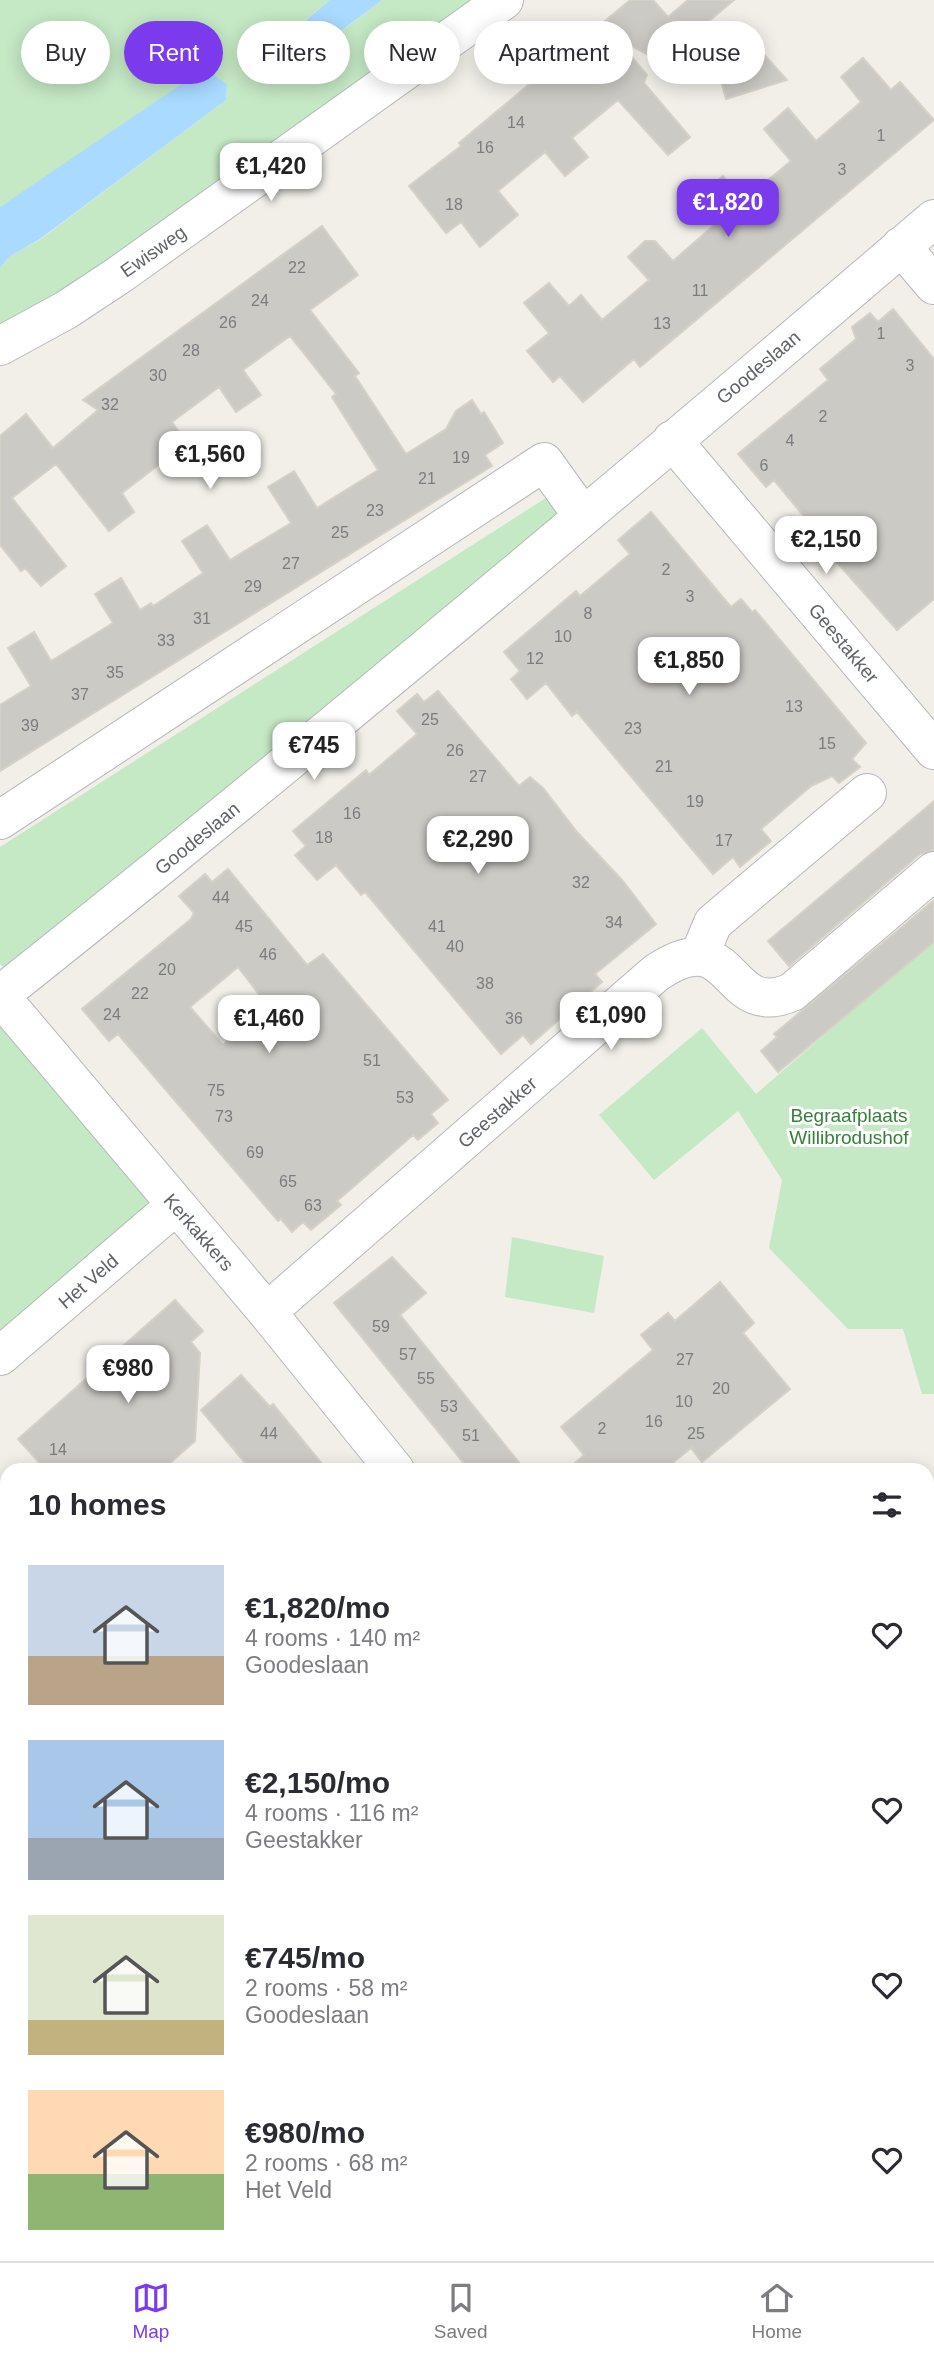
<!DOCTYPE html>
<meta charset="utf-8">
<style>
body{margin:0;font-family:Arial,sans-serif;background:#f2f2f3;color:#2b2b33;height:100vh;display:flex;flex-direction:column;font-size:26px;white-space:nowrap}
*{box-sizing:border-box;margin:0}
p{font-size:23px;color:#7c7c81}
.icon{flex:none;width:38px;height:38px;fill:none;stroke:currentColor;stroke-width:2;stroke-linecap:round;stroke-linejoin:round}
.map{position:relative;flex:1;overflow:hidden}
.details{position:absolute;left:0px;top:1463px;width:934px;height:798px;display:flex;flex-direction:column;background:#fff;border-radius:21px 21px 0 0;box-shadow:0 4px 18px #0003}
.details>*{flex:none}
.hud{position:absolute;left:21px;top:21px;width:892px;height:63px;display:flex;gap:14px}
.price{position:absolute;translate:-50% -60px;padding:0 16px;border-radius:14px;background:#fff;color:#222;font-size:23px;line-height:46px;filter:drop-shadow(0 2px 4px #0008)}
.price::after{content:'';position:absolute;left:50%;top:42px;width:21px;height:16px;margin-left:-10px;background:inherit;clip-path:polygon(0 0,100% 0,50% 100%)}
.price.on{background:#7c3aed;color:#fff}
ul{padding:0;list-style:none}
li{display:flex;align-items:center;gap:21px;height:175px;padding:0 28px}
li span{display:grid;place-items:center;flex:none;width:196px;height:140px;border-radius:0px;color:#555}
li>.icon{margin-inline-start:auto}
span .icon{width:84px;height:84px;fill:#fffc;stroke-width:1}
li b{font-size:30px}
h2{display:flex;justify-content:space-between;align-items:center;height:84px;padding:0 28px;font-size:30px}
.tag{padding:0 24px;border-radius:32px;background:#fff;box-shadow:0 4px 18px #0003;font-size:24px;line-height:63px}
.tag.on{background:#7c3aed;color:#fff}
.dock{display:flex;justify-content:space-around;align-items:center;height:98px;border-top:2px solid #e1e1e2;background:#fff;font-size:19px;color:#7c7c81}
.dock a{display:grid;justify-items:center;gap:4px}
.dock .on{color:#7c3aed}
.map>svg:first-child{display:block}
.green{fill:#c5e8c5}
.water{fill:#aadaff}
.building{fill:#cccac5;stroke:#d6d1c6;stroke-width:2;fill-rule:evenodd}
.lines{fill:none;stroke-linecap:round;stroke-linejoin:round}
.street-casing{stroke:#b5b8bc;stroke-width:40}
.secondary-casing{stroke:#b6babf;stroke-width:40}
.street{stroke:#fff;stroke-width:38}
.secondary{stroke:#fff;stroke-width:38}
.labels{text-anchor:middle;stroke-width:6;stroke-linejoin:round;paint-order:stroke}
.number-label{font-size:16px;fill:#7a7d7f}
.street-label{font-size:19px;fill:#5f6368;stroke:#fff}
.park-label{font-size:19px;fill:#348238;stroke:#fff}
</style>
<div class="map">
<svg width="934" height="2261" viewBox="0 0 934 2261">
<rect width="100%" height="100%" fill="#f1efe8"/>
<path class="green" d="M0,0H330L289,33L306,58L382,0H471L95,273L0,326V268L9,257L41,239L226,100L227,85L38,183L0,207Z
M549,496L563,514L9,972L0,964V847Z
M934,940V1394H922L903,1329H848L769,1248L782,1180L738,1111L654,1180L599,1115L702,1028L756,1094Z
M0,1026L154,1201L0,1337Z
M512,1237L604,1256L594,1313L505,1297Z"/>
<path class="water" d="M330,0H382L305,58L289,34Z
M211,73L227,84L226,100L40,239L9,257L0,268V207L195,75Z"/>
<path class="building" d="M630,0H653L668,17L688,0H734L709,21L743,62L759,49L787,80L726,99L721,81L681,35L654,58L615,37L647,75L644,83L690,137L668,155L618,100L572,138L588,157L565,176L545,152L498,191L518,215L480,247L461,222L446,233L409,186L461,146L459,143Z
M863,58L891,90L900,82L934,120L640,367L634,359L583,402L560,376L553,382L527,351L549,333L524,303L549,283L569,306L581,295L602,320L649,280L628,257L645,241H655L673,261L720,220L699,196L723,176L735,191L743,189L762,212L755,191L791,161L764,129L788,108L816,141L861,102L841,77Z
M322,226L358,275L310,310L359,373L355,376L406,454L446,429L456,411L472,400L481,414L484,412L503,443L485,455L492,466L0,771V705L31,686L8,648L34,632L51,661L113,623L95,594L121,578L140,610L151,603L153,606L203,573L182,541L207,525L230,560L291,523L268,487L294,471L317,508L378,470L332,397L336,394L290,336L243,370L261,395L236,412L219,387L172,422L187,443L122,493L134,512L109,531L56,464L12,498L66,566L41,586L25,568L21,571L0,545V436L26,414L53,448L98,410L83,400Z
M893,309L934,359V599L897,630L833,558L818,539L820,536L774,480L766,487L738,454L828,380L820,369L856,339L852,327L870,313L878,322Z
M651,512L731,607L741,599L752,612L755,610L866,743L852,759L860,767L839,783L832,776L811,786L761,829L771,841L740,867L733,857L713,874L577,712L572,716L546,683L527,699L511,679L520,671L504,652L576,591L580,596L630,554L618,540Z
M438,691L519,786L530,777L543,788L577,832L622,880L656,924L595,974L602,982L531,1044L523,1035L501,1054L365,892L361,895L336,865L317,880L295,855L306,846L293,831L366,770L369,775L417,734L397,711L417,694L424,702Z
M934,801V850L920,854L789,966L768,941Z
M228,869L307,965L323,954L448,1100L431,1114L438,1123L418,1140L413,1135L337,1201L341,1205L311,1230L303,1222L292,1232L281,1219L278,1221L118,1034L109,1041L82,1009L191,919L194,913L179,896L205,874L212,882ZM238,967L268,1006L223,1045L190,1007Z
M934,900V942L778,1072L761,1051L777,1037L774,1034Z
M392,1257L426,1293L400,1315L525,1470H472L466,1466L334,1303Z
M720,1282L754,1323L743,1333L790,1389L702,1462L691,1448L664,1470H567L584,1455L561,1427L653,1350L641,1335L668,1313L675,1321Z
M175,1300L203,1331L191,1342L200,1353L195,1441L162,1470H46L18,1439Z
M241,1375L270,1407L273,1404L327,1470H251L201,1410Z"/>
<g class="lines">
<g class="street-casing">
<path id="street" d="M901,246L934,285
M672,440L934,750
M0,820L544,462L582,515
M700,954L713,923L867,793
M0,995C317,743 627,482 934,219
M0,996L267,1312L395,1470
M267,1312L656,973C737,918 723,1022 792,992L934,871
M0,1356L175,1206
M0,1512L7,1521
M928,1854L934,1862
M0,2043L7,2051
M928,2092L934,2086
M174,2254L180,2261
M246,2261L254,2254
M765,2261L771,2254"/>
</g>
<g class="secondary-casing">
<path id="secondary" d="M0,346L66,310L119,275L504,0"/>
</g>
<use href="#street" class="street"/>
<use href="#secondary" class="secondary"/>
</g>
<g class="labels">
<g class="number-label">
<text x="516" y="128">14</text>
<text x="881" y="141">1</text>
<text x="485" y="153">16</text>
<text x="842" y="175">3</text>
<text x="454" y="210">18</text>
<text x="297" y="273">22</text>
<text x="700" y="296">11</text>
<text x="260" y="306">24</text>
<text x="228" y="328">26</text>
<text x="662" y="329">13</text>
<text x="881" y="339">1</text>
<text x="191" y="356">28</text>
<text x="910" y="371">3</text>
<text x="158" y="381">30</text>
<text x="110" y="410">32</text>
<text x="823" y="422">2</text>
<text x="790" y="446">4</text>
<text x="461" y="463">19</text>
<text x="764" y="471">6</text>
<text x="427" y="484">21</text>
<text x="375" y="516">23</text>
<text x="340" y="538">25</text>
<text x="291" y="569">27</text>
<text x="666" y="575">2</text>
<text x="253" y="592">29</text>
<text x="690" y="602">3</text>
<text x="588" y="619">8</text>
<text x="202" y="624">31</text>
<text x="563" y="642">10</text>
<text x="166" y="646">33</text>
<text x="535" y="664">12</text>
<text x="115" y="678">35</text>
<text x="80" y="700">37</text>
<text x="794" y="712">13</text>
<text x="430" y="725">25</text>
<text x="30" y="731">39</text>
<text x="633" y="734">23</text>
<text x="827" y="749">15</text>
<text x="455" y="756">26</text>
<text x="664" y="772">21</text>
<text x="478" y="782">27</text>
<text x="695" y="807">19</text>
<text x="352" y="819">16</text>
<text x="324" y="843">18</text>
<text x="724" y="846">17</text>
<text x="581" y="888">32</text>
<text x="221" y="903">44</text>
<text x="614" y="928">34</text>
<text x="244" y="932">45</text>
<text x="437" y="932">41</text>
<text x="455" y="952">40</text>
<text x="268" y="960">46</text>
<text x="167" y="975">20</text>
<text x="485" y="989">38</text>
<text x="140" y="999">22</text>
<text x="112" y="1020">24</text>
<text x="514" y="1024">36</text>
<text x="372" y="1066">51</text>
<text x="216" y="1096">75</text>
<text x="405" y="1103">53</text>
<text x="224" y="1122">73</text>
<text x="255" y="1158">69</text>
<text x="288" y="1187">65</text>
<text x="313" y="1211">63</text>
<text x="381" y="1332">59</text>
<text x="408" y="1360">57</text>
<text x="685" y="1365">27</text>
<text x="426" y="1384">55</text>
<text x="721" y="1394">20</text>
<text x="684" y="1407">10</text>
<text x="449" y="1412">53</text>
<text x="654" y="1427">16</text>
<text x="602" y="1434">2</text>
<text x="269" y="1439">44</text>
<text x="696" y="1439">25</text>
<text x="471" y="1441">51</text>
<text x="58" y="1455">14</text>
</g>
<g class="street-label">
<text transform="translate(153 251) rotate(-35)" y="7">Ewisweg</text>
<text transform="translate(758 367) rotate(-40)" y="7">Goodeslaan</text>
<text transform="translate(844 643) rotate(50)" y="7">Geestakker</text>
<text transform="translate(197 838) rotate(-39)" y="7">Goodeslaan</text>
<text transform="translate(497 1112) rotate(-41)" y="7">Geestakker</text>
<text transform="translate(199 1232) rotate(49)" y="7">Kerkakkers</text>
<text transform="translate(88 1281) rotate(-41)" y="7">Het Veld</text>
</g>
<g class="park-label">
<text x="849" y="1122">Begraafplaats<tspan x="849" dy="22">Willibrodushof</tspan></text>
</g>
</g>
</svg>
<b class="price" style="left:271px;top:203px">€1,420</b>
<b class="price on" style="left:728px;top:239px">€1,820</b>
<b class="price" style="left:210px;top:491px">€1,560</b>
<b class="price" style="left:826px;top:576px">€2,150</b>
<b class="price" style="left:689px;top:697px">€1,850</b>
<b class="price" style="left:314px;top:782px">€745</b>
<b class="price" style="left:478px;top:876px">€2,290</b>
<b class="price" style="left:611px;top:1052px">€1,090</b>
<b class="price" style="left:269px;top:1055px">€1,460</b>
<b class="price" style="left:128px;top:1405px">€980</b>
<div class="hud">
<a class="tag">Buy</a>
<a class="tag on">Rent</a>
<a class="tag">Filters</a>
<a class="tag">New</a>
<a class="tag">Apartment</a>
<a class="tag">House</a>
</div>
<section class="details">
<h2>10 homes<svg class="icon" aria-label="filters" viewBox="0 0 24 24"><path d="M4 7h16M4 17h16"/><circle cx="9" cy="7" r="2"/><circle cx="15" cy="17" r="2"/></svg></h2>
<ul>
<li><span style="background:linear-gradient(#c9d6e8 65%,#b9a48a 0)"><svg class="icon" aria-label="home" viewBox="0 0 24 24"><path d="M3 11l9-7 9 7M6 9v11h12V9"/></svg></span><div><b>€1,820/mo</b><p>4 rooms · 140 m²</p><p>Goodeslaan</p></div><svg class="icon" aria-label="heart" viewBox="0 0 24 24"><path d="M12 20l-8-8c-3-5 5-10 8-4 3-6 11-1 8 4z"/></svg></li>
<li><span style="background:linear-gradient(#a9c7e8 70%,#9aa5b1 0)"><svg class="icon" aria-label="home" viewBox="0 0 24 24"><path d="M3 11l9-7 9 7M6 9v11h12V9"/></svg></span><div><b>€2,150/mo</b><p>4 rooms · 116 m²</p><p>Geestakker</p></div><svg class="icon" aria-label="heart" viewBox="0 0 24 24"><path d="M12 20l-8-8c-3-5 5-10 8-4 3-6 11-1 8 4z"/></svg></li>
<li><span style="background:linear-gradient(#dfe7d0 75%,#c2b280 0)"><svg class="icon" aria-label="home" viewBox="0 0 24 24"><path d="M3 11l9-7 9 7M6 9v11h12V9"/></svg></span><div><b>€745/mo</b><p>2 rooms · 58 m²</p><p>Goodeslaan</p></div><svg class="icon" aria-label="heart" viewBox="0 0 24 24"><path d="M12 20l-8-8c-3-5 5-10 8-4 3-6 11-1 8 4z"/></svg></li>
<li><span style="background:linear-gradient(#ffd9b3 60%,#8fb573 0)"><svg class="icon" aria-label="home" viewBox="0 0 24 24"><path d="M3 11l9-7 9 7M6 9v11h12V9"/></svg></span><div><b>€980/mo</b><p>2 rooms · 68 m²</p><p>Het Veld</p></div><svg class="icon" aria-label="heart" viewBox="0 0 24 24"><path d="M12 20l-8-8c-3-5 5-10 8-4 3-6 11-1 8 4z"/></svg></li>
</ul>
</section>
</div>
<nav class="dock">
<a class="on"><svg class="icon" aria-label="map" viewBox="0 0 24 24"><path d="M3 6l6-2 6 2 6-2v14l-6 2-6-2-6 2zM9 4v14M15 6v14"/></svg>Map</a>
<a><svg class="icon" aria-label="saved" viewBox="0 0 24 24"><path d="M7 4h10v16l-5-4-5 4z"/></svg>Saved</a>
<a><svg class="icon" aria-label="home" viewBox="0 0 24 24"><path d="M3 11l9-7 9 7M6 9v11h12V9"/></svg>Home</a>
</nav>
